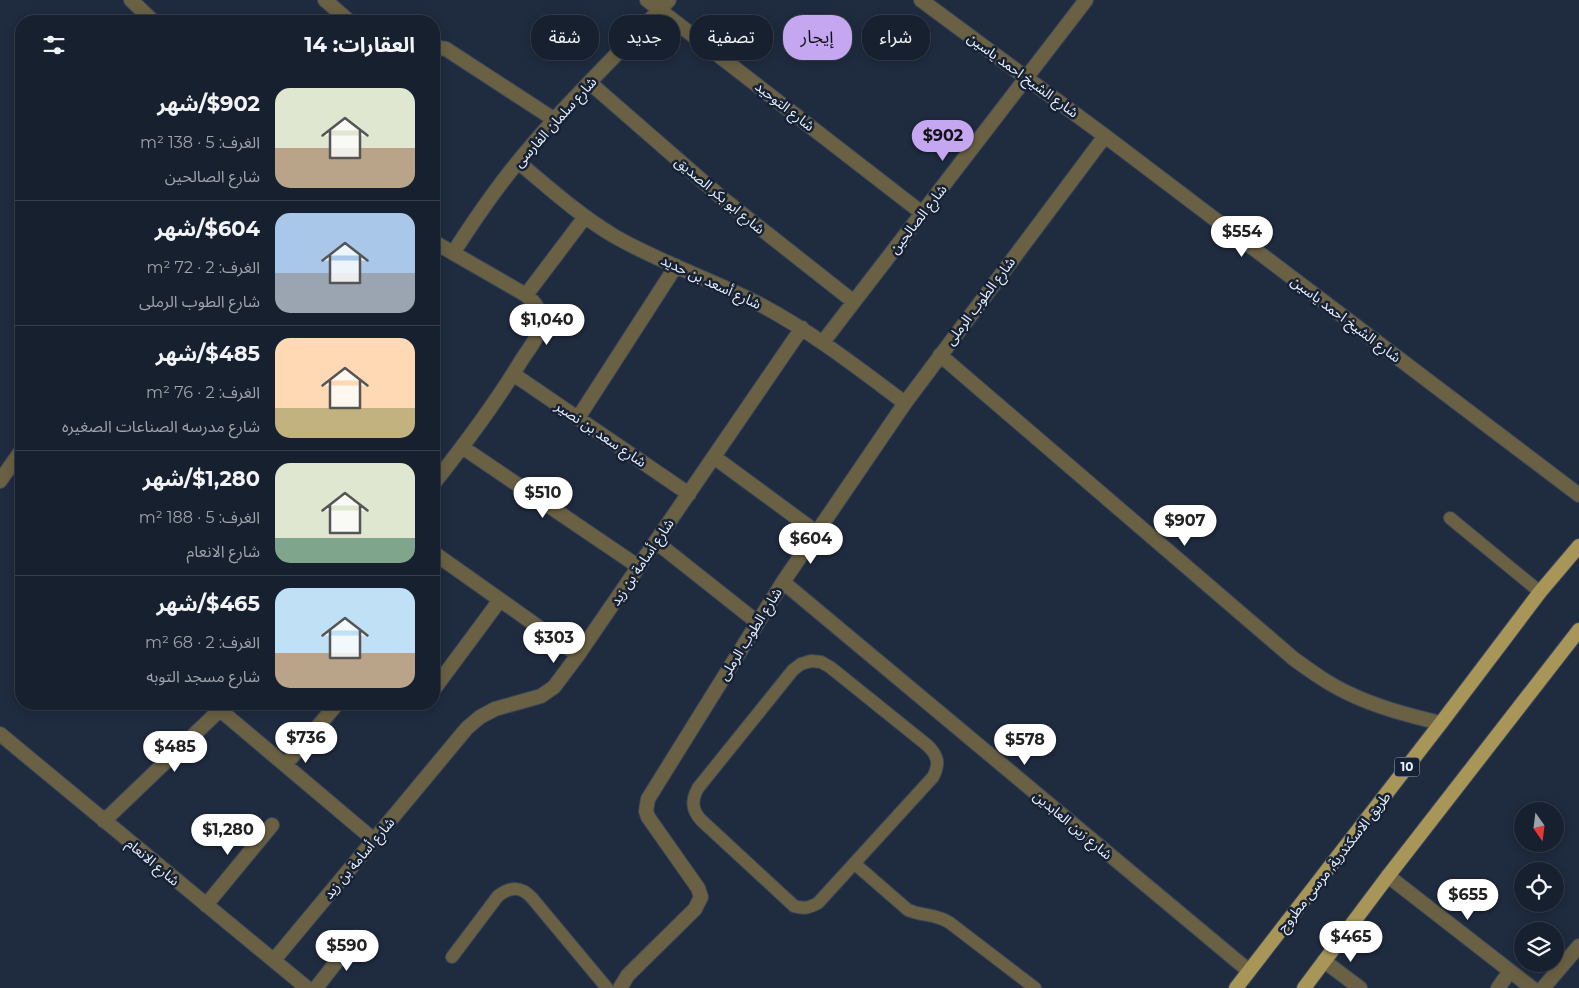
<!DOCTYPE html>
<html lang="ar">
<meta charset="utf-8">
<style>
body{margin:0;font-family:Montserrat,"Noto Sans Arabic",sans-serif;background:#242d3b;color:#f1f3f6;direction:rtl;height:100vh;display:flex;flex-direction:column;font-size:19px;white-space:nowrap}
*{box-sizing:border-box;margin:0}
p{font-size:16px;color:#9ea3aa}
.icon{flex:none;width:28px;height:28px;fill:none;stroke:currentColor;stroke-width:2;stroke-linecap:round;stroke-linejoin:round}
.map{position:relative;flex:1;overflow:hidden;direction:ltr}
.side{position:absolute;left:15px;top:15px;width:425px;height:695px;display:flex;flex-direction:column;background:#17202f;border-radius:20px;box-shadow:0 2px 12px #0003,0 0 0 1px #363e4b;direction:rtl}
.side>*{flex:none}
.top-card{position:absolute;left:455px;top:15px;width:475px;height:45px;direction:rtl;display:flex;gap:10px}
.needle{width:32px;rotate:166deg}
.fabs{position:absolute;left:1514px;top:802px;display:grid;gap:10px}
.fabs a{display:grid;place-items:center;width:50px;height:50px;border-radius:50%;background:#17202f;box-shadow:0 2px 12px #0003,0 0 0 1px #363e4b;font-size:25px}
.price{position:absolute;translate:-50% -42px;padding:0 11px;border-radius:18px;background:#fff;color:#222;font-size:16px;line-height:32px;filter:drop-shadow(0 1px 2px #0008)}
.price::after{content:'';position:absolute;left:50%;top:30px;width:15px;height:11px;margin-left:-8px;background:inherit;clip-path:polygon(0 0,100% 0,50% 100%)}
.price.selected{background:#c5a7f1;color:#111}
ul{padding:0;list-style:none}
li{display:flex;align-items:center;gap:15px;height:125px;padding:0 25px}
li+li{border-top:1px solid #363e4b}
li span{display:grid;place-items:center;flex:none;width:140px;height:100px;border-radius:15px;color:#555}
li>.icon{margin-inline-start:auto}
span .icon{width:60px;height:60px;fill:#fffc;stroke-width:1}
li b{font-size:21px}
h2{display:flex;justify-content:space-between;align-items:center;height:60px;padding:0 25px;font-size:21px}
.chip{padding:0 18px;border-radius:20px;background:#17202f;box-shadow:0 2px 12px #0003,0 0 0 1px #363e4b;font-size:18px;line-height:45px}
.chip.selected{background:#c5a7f1;color:#111}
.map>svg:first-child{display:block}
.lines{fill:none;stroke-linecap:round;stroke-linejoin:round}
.service-casing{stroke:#3b465a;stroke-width:14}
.minor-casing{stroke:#3b465a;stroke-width:16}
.primary-casing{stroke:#3b465a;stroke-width:16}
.service{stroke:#6a6144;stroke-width:12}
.minor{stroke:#6a6144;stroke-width:14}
.primary{stroke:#a89659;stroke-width:14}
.labels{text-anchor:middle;stroke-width:5;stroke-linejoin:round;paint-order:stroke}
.shield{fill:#162134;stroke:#a8b1c1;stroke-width:1}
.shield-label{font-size:12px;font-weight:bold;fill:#e7effd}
.street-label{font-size:14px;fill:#e7effd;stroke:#162134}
</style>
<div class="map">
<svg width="1579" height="988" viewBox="0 0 1579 988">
<rect width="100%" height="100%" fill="#1f2b3f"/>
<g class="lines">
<g class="service-casing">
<path id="service" d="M1450,518L1540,592
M811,661L821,662L830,667L927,745C938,755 940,764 933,777L818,903C809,908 804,909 794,906L701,820C692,810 691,801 698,788L793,670L801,664Z
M855,864L908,910C922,916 937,914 950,923L1035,988
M452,957L498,896C511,886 521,886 532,898L607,988"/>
</g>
<g class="minor-casing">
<path id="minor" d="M131,0L153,21
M325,0L349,21
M647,0L922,213
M921,0L1105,136L1579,495
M434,47L446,49L555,120
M590,83L722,198L854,302
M518,162C549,188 579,215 614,236C661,263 713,280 761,305C812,332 858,368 905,403
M434,242L526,295C536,303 543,314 540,328C537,340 527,351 521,361C495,404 465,444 434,483
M453,253C473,222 494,191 517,163C564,105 618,54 669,0
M526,295L585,217
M823,342L1086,0
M940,355L1294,659C1312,672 1330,685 1350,694C1379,708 1410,716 1441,723
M513,374L689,494
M578,418L676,266
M462,447L639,567
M714,457L816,532
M0,481L21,451
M656,542L757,622
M434,553L578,655
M783,582L1249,971
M434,689L500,600
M220,710L374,840
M0,734L307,988
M285,765L337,704
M104,821L226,704
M1388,876L1532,988
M206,905L272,825
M274,960L467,728L480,717L495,709L541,696L554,687L578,655L802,328
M1324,961L1360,988
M316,988L356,937
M620,988L628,975L695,909L701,897L698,888L648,817L646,811L648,799L783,582L905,403L1105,136
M1498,988L1510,971
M1543,988L1579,946"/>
</g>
<g class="primary-casing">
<path id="primary" d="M1236,988L1441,723L1540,592L1579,546
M1304,988L1388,876L1579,630"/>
</g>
<use href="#service" class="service"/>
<use href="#minor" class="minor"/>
<use href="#primary" class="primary"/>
</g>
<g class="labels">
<rect class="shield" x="1394.5" y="757.5" width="25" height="19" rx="4"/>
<g class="shield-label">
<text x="1407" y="771">10</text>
</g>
<g class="street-label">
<text transform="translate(1023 75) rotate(36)" y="5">شارع الشيخ احمد ياسين</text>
<text transform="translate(785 106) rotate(38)" y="5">شارع التوحيد</text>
<text transform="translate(555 122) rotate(-48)" y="5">شارع سلمان الفارسى</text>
<text transform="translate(720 195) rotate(40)" y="5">شارع ابو بكر الصديق</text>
<text transform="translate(918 219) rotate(-52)" y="5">شارع الصالحين</text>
<text transform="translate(711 282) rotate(25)" y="5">شارع أسعد بن حديد</text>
<text transform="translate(980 301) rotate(-53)" y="5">شارع الطوب الرملى</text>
<text transform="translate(1346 319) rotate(37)" y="5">شارع الشيخ احمد ياسين</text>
<text transform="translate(601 434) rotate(34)" y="5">شارع سعد بن نصير</text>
<text transform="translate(642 562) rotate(-56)" y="5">شارع أسامة بن زيد</text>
<text transform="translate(750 634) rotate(-58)" y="5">شارع الطوب الرملى</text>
<text transform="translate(1073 825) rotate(40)" y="5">شارع زين العابدين</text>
<text transform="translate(359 858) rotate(-50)" y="5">شارع أسامة بن زيد</text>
<text transform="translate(153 862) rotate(40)" y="5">شارع الانعام</text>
<text transform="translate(1334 862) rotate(-52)" y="5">طريق الاسكندرية, مرسى مطروح</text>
</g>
</g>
</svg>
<div class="fabs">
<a><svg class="needle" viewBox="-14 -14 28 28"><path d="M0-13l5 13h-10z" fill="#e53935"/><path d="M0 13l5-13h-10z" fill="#9ea3aa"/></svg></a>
<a><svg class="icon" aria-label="locate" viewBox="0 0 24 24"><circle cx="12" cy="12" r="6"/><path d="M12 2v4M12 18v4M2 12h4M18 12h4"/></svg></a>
<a><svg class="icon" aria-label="layers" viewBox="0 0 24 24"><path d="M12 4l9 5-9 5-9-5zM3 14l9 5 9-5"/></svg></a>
</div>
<b class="price selected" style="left:943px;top:162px">$902</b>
<b class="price" style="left:1242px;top:258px">$554</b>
<b class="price" style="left:547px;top:346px">$1,040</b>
<b class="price" style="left:543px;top:519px">$510</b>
<b class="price" style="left:1185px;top:547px">$907</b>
<b class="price" style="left:811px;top:565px">$604</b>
<b class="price" style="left:554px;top:664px">$303</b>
<b class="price" style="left:306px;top:764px">$736</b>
<b class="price" style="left:1025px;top:766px">$578</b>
<b class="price" style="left:175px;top:773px">$485</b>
<b class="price" style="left:228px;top:856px">$1,280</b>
<b class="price" style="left:1468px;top:921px">$655</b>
<b class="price" style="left:1351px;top:963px">$465</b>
<b class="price" style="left:347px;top:972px">$590</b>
<div class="top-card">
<a class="chip">شراء</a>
<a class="chip selected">إيجار</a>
<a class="chip">تصفية</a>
<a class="chip">جديد</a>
<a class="chip">شقة</a>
</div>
<section class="side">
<h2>العقارات: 14<svg class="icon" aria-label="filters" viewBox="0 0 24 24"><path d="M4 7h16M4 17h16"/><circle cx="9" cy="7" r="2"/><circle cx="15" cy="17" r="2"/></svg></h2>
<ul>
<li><span style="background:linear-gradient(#dfe7d0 60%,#b9a48a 0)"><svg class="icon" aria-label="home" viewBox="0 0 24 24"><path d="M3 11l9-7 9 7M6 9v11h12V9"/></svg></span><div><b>$902/شهر</b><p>الغرف: 5 · 138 m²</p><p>شارع الصالحين</p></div></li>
<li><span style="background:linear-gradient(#a9c7e8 60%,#9aa5b1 0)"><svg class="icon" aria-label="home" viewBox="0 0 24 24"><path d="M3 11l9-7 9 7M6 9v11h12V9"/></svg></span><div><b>$604/شهر</b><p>الغرف: 2 · 72 m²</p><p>شارع الطوب الرملى</p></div></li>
<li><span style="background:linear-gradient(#ffd9b3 70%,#c2b280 0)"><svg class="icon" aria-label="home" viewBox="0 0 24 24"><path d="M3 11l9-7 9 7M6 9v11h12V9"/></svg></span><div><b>$485/شهر</b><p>الغرف: 2 · 76 m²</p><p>شارع مدرسه الصناعات الصغيره</p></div></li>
<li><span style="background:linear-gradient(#dfe7d0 75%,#7fa58c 0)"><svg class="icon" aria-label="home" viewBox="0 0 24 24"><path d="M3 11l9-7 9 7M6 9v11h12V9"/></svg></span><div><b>$1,280/شهر</b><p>الغرف: 5 · 188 m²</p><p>شارع الانعام</p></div></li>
<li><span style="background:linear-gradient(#bfe0f5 65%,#b9a48a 0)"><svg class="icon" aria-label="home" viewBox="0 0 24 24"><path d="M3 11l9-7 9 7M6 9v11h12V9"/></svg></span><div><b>$465/شهر</b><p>الغرف: 2 · 68 m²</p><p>شارع مسجد التوبه</p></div></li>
</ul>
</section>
</div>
